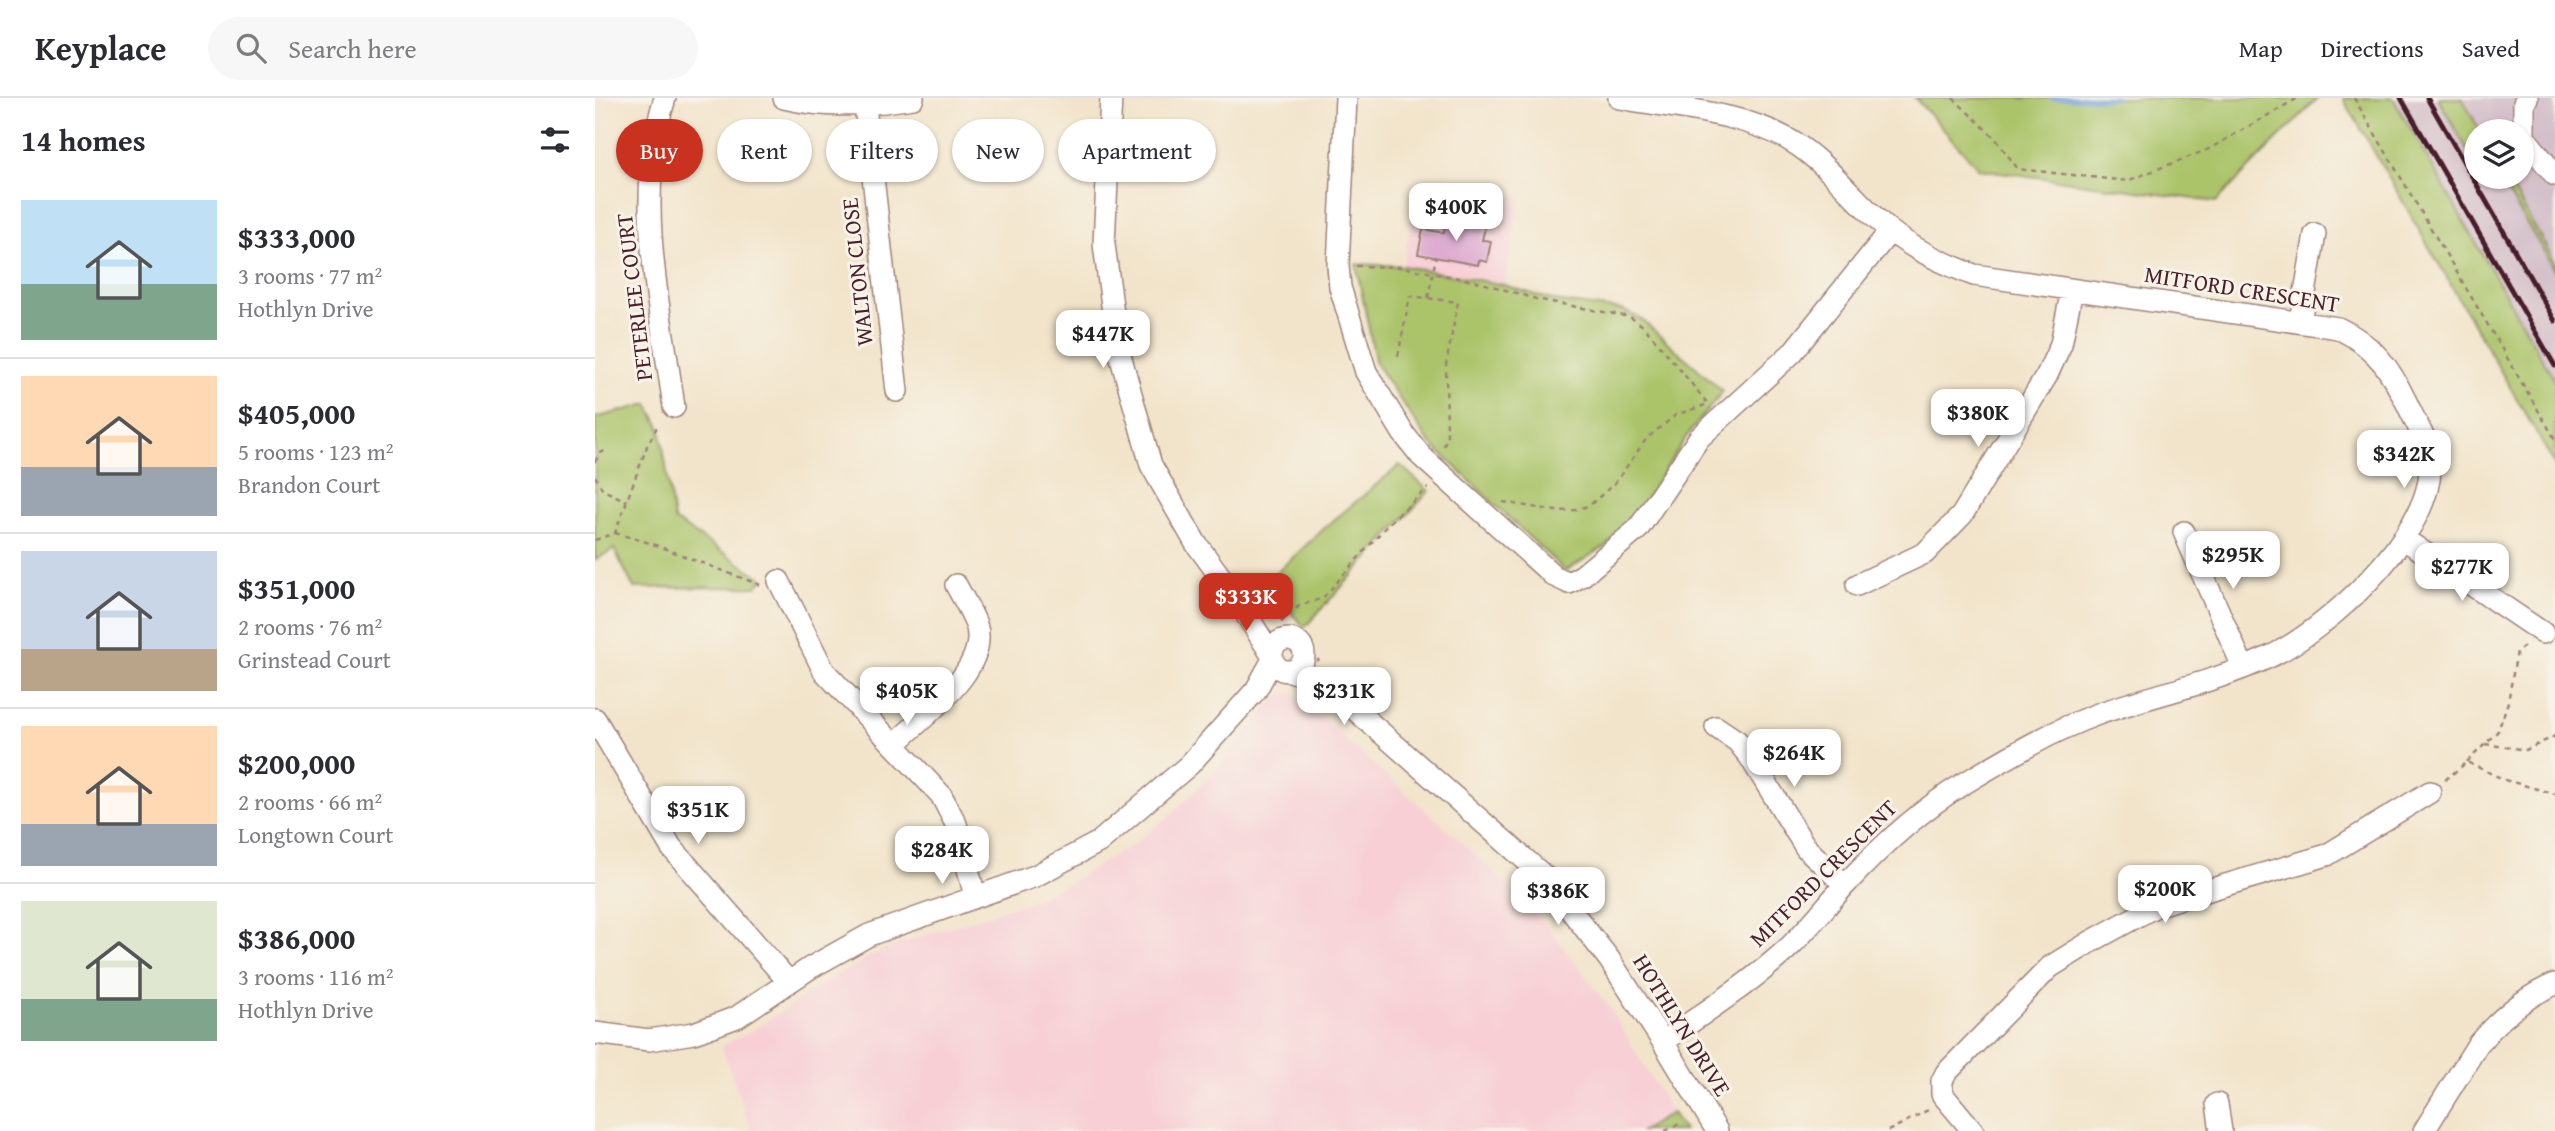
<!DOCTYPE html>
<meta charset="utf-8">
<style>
body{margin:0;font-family:"Gentium Book Plus",serif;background:#f7f7f7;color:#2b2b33;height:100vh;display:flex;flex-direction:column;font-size:26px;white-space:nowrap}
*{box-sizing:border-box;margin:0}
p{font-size:23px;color:#7c7c81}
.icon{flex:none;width:38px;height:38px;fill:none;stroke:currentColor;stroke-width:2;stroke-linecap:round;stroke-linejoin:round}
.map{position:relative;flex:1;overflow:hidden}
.panel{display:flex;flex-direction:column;background:#fff;width:595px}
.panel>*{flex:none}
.banner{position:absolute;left:21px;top:21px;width:665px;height:63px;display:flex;gap:14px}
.fabs{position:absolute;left:1869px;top:21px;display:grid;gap:14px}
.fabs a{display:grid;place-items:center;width:70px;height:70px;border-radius:50%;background:#fff;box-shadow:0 2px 5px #0004;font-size:35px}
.price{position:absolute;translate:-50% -60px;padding:0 16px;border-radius:14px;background:#fff;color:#222;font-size:23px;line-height:46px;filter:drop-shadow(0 2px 4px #0008)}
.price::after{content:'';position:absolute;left:50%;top:42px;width:21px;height:16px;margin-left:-10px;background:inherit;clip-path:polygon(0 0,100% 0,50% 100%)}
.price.active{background:#c8321e;color:#fff}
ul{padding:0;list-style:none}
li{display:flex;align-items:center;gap:21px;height:175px;padding:0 21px}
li+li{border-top:2px solid #e1e1e2}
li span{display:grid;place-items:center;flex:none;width:196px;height:140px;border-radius:0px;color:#555}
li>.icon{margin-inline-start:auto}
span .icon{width:84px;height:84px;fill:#fffc;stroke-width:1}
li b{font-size:30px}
h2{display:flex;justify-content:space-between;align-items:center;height:84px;padding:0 21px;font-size:30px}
.pill{padding:0 24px;border-radius:32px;background:#fff;box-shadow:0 2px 5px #0004;font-size:24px;line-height:63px}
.pill.active{background:#c8321e;color:#fff}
header{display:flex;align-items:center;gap:42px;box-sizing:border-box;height:98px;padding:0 35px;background:#fff;border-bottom:2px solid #e1e1e2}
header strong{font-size:33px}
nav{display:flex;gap:38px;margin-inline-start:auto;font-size:24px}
.search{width:490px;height:63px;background:#f7f7f7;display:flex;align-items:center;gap:18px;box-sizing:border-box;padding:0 24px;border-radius:38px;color:#7c7c81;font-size:26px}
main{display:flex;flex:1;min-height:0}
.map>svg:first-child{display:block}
.built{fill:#f7cfd5}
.industrial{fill:#d2bdc8}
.green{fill:#abc46a;stroke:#7a724a;stroke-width:2}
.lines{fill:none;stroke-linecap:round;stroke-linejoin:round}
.stream{stroke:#709ed9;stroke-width:5}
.building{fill:#dda8d0}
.minor-casing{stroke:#9e827a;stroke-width:24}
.path{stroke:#9e827a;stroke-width:2.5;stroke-dasharray:5 5;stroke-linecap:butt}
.minor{stroke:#fff;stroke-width:21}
.rail{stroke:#4a1f2b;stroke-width:5}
.labels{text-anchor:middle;stroke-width:6;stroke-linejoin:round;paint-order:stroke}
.street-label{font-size:23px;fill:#4a1f2b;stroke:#f7f3e8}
</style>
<header>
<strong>Keyplace</strong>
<div class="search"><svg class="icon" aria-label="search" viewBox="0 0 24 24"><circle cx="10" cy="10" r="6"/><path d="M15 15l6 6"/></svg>Search here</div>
<nav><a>Map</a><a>Directions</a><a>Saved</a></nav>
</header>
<main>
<section class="panel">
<h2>14 homes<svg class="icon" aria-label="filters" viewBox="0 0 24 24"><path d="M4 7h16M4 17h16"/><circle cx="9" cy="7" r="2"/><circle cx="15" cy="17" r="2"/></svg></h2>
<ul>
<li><span style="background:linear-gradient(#bfe0f5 60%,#7fa58c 0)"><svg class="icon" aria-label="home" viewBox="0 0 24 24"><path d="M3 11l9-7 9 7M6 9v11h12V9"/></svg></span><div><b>$333,000</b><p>3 rooms · 77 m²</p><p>Hothlyn Drive</p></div></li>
<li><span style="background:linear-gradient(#ffd9b3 65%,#9aa5b1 0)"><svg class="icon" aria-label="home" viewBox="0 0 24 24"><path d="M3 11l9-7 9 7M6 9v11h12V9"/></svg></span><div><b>$405,000</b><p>5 rooms · 123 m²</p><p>Brandon Court</p></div></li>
<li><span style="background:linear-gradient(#c9d6e8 70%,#b9a48a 0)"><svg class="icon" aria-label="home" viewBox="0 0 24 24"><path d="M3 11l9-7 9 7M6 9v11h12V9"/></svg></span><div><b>$351,000</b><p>2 rooms · 76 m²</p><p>Grinstead Court</p></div></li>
<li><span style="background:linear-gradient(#ffd9b3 70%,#9aa5b1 0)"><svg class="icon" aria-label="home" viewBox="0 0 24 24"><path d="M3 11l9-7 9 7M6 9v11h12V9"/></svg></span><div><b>$200,000</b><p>2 rooms · 66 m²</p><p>Longtown Court</p></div></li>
<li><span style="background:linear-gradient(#dfe7d0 70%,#7fa58c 0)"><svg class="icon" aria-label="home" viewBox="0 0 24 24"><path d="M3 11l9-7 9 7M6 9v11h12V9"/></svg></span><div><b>$386,000</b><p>3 rooms · 116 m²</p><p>Hothlyn Drive</p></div></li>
</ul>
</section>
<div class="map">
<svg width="1960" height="1033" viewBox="0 0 1960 1033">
<rect width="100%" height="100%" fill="#f7f3e8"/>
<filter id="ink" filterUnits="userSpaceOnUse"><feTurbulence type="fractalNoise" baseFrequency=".0143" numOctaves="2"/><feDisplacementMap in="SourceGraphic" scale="14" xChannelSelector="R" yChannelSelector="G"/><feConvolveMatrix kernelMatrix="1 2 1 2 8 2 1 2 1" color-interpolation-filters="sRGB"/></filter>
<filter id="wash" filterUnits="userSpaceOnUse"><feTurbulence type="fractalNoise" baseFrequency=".00686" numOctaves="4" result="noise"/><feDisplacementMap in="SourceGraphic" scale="28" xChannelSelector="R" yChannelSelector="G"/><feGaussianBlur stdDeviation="1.57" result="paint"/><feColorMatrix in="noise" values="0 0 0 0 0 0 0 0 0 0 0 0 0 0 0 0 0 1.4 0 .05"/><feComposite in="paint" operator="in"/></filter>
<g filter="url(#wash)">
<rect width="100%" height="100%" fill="#f2e4ca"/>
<path class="built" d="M823,84L926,100L909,187L808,168Z
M698,595L891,766L957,834L1014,909L1077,1015L1047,1033H157L126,948L159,932L224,888L268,862L297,848L436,803L465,790L542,744L580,713L627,665L683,597Z"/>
<path class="industrial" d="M1798,0H1843L1881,67V79H1888L1894,88L1905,81L1960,172V283Z
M1867,0H1960V165L1911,79H1927V33H1885Z"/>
<path class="green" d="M1320,0H1723L1621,104L1384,71Z
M1748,0H1798L1960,283V367Z
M1843,0H1867L1885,33H1881V67Z
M1888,79H1911L1960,165V172L1905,81L1893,88Z
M761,166L808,168L909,187L960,203L1027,212L1046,221L1128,293L1091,339L1040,418L1011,448L970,473L834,344L781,266Z
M53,306L65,329L79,422L168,481L161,489L39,490L19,451L0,462V320Z
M805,367L834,393L710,529L668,487L733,427Z
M1077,1015L1089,1033H1047Z"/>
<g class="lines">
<path class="stream" d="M1457,0H1520"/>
</g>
<g id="blocks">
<path class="building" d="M851,122L890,129L887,142L896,143L892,164L884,162L883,167L823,156L828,131L849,135Z"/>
</g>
</g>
<g filter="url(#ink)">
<use href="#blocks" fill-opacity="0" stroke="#9e827a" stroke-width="2"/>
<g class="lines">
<g class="minor-casing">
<path id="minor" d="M70,0C38,100 65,207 79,309
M189,0C235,11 272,7 318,0
M516,0L509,146L522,246L556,367L600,444L643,503L676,556
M751,0L743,168L745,189L771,274L808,335L826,358L959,478L974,485L988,477L1043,431L1104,340L1197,255L1295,133
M1024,0C1080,10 1156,15 1204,48C1238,72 1263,106 1294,132C1319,152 1350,166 1379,177L1743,230C1790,253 1800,282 1822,326C1830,340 1835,354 1835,370C1835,438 1731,533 1674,559C1619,585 1560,596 1503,616C1456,633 1410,661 1368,686C1324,713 1284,750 1249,788C1229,810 1211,834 1190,853C1153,887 1109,914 1068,944
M1932,0L1929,5V39L1960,77
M270,8L302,293
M1705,224L1720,136
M1589,434L1648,569
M1809,441L1948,535
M184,483L229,573L346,697L361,726L380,798
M1262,487L1330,455L1367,417L1452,277L1466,246L1477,192
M677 557a16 16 0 1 1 32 0a16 16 0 1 1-32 0Z
M696,573L734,589L741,595L949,778L1014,861L1068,944L1122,1033
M0,621L76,749L194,884
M1121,629L1142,643L1155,659L1211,750L1250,787
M300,646C328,618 396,571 381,526C376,513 368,500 361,487
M0,935L54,942L99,935L142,919L215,870L274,837L440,778L504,744L594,667L661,592L677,563
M1622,1006L1626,1033
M1378,1033L1347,996V983L1351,975L1455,869L1497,843L1563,807L1732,757L1835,694
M1829,1033L1883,946C1905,920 1929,899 1960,886"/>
</g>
<path class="path" d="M1358,0L1400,40L1423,71L1532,83L1614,51L1703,0
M1759,0L1960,341
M761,168L807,169L838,175L884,184L941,201L1035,219L1048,228L1063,245L1114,307
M833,200L841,159
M803,258L815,198L863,204L851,267L852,339L847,352
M0,364L4,356L11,352
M0,378L8,392L32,403
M908,404L961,413L981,412L995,407L1020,385L1052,340L1081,317L1113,306
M20,435L55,445L165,487
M0,442L20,435L52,348L64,325
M686,524L704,508L728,500L795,424L833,390
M686,534C713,530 710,547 724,563
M1890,646L1931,652L1960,638
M1872,664L1903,633L1913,604L1922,553L1931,547
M1850,682L1872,664L1910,682L1960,696
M1070,1033L1086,1025
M1293,1033L1335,1011"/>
<use href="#minor" class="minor"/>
<path class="rail" d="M1806,0L1960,268
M1832,0L1960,223"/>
</g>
</g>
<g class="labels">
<g class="street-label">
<text transform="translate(262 174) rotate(-96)" y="8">WALTON CLOSE</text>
<text transform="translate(1647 191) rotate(9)" y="8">MITFORD CRESCENT</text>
<text transform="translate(39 199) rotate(-97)" y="8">PETERLEE COURT</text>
<text transform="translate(1228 775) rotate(-45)" y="8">MITFORD CRESCENT</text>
<text transform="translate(1087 927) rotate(58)" y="8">HOTHLYN DRIVE</text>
</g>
</g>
</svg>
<div class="fabs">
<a><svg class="icon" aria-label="layers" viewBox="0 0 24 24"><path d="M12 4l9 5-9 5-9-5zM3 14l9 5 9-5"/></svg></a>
</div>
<b class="price" style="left:861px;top:145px">$400K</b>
<b class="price" style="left:508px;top:272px">$447K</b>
<b class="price" style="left:1383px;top:351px">$380K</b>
<b class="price" style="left:1809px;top:392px">$342K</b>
<b class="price" style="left:1638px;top:493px">$295K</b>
<b class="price" style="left:1867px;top:505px">$277K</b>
<b class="price active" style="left:651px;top:535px">$333K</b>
<b class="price" style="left:312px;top:629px">$405K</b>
<b class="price" style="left:749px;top:629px">$231K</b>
<b class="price" style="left:1199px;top:691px">$264K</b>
<b class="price" style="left:103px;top:748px">$351K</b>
<b class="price" style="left:347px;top:788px">$284K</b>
<b class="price" style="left:1570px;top:827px">$200K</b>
<b class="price" style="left:963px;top:829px">$386K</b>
<div class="banner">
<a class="pill active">Buy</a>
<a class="pill">Rent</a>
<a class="pill">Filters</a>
<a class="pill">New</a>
<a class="pill">Apartment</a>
</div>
</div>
</main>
